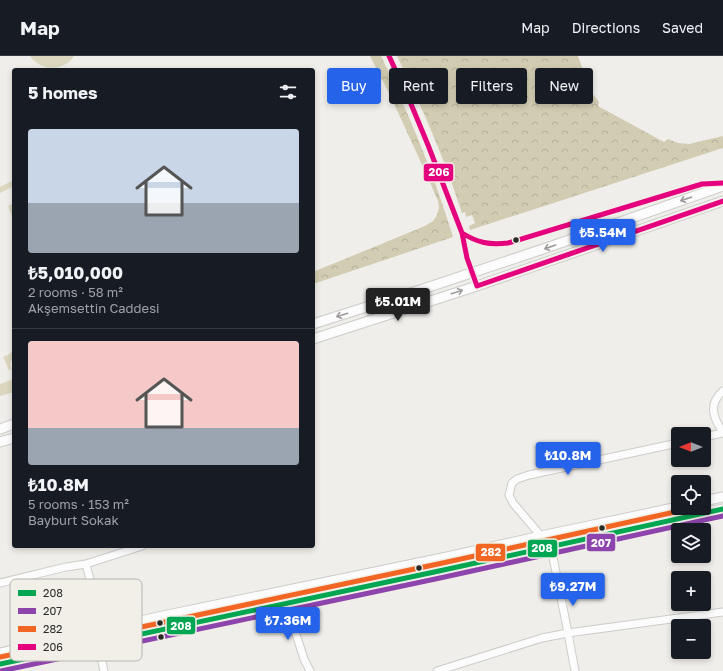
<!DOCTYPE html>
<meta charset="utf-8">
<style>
body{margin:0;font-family:"Golos Text",sans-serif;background:#242831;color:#f1f3f6;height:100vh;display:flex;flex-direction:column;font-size:15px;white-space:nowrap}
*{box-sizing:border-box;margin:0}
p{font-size:13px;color:#9ea1a6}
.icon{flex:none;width:22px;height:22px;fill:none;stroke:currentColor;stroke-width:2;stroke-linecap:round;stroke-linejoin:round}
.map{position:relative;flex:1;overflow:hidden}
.drawer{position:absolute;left:12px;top:12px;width:303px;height:480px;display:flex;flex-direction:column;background:#171b24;border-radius:4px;box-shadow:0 2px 6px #0003}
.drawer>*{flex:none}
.guide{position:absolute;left:327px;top:12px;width:336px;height:36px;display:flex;gap:8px}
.needle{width:26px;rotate:270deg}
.controls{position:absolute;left:671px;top:371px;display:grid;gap:8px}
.controls a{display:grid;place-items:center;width:40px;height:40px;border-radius:4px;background:#171b24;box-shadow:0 2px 6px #0003;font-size:20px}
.price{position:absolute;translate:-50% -34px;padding:0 9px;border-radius:4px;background:#2563eb;color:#fff;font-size:13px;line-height:26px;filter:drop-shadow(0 1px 2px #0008)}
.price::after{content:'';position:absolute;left:50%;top:24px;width:12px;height:9px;margin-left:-6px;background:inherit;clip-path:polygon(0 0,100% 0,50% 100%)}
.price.current{background:#222;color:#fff}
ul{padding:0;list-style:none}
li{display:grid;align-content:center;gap:8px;height:212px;padding:0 16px}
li+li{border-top:1px solid #363941}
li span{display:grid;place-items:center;height:124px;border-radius:4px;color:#555}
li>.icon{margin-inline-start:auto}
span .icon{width:72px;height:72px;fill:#fffc;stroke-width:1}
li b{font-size:17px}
h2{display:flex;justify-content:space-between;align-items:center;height:48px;padding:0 16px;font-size:17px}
.pill{padding:0 14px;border-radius:4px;background:#171b24;box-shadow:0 2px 6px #0003;font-size:14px;line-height:36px}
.pill.current{background:#2563eb;color:#fff}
header{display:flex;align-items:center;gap:24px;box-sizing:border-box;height:56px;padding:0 20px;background:#171b24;border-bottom:1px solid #363941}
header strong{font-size:19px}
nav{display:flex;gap:22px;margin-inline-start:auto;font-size:14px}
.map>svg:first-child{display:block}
.green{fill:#dcd8bf}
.forest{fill:url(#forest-crowns)}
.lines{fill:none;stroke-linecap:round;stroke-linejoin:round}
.minor-casing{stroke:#cdccc9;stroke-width:9}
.secondary-casing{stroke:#cdccc9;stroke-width:11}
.minor{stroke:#fdfcfc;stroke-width:7}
.secondary{stroke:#fdfcfc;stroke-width:9}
.bus-1-casing{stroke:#f1efe8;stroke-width:8}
.bus-2-casing{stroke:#f1efe8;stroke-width:8}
.bus-3-casing{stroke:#f1efe8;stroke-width:8}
.bus-4-casing{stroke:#f1efe8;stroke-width:8}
.bus-1{stroke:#00a651;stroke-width:5}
.bus-2{stroke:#8e44ad;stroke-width:5}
.bus-3{stroke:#f26522;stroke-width:5}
.bus-4{stroke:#e5007d;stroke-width:5}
.oneway{stroke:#9e9d9c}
.bus-dot{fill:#292926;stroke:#f1efe8;stroke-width:1.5}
.key{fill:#f1efe8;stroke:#b5b4ae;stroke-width:1}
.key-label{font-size:11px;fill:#292926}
.line-badge{stroke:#f1efe8;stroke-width:1.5}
.badge-label{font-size:11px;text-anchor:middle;font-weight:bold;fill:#fff}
</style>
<header>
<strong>Map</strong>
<nav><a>Map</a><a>Directions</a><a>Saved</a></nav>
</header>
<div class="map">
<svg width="723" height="615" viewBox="0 0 723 615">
<defs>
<pattern id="forest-crowns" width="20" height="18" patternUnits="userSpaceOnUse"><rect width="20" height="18" fill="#d2cdb2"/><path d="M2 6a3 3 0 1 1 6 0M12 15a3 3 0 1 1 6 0" fill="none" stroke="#b4b099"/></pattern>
</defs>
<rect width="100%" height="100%" fill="#efeeea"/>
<path class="green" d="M30,0H74C64,16 40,15 30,0Z
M14,124V130L0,137V131Z
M14,147V166L8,150Z
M14,294V301L10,307L11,313L9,314L3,301L8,299Z
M14,323V336L0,340V328Z"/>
<path class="forest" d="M370,0H381C409,58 434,118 453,181L313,228V216L425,170L433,165L437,159L439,152L438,145L429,124L390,39Z
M397,0H578L591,36L599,46L598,50L664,86L668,83L678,87L689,88L723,80V92L470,174L469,170L475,167L472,159L466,161L465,156L462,157C445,104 422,51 397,0Z"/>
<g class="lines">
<g class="minor-casing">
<path id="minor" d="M723,335C708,348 713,362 723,376
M704,381L723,377
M86,508L103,574L98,587L104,615
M0,527L66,511L86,508L142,490
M286,547L304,603L310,615
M437,615L542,582L568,577L723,556
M575,615L568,577L551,491L541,480L513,447L509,439L512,427L517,423L529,419L678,387"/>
</g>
<g class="secondary-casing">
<path id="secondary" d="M313,268L423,233L549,191L723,130
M313,283L477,230L723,145
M0,373L14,368
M0,386L14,382
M704,445L723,441
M0,597L158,561L447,501L541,480L678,451
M0,608L439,515L665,465L723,453"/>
</g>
<use href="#minor" class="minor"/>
<use href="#secondary" class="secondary"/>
<g class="bus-1-casing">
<path id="bus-1" d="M0,608L439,515L723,453"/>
</g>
<g class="bus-2-casing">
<path id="bus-2" d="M1,615L440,522L723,460"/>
</g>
<g class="bus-3-casing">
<path id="bus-3" d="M0,601L438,508L693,452"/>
</g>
<g class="bus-4-casing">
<path id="bus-4" d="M389,0L411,48L428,89L462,177L467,202L477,230L723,145
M462,177C478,187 489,189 508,187L702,128L723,127"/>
</g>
<use href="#bus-1" class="bus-1"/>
<use href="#bus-2" class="bus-2"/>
<use href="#bus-3" class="bus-3"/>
<use href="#bus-4" class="bus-4"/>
</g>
<defs><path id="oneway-shaft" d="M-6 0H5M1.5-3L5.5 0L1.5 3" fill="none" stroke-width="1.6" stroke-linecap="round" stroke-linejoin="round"/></defs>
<g class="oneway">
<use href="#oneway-shaft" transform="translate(686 143) rotate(161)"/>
<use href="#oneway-shaft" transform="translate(550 191) rotate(161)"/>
<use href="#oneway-shaft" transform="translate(457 236) rotate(-18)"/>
<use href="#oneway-shaft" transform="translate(342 259) rotate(163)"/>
</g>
<g class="bus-dot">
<circle cx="516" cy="184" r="3.5"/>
<circle cx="602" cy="472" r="3.5"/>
<circle cx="419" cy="512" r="3.5"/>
<circle cx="160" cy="567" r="3.5"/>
<circle cx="161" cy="581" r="3.5"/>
</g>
<rect x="10" y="523" width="132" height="82" rx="6" class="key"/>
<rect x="18" y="534" width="18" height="6" fill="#00a651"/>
<rect x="18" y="552" width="18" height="6" fill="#8e44ad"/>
<rect x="18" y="570" width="18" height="6" fill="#f26522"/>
<rect x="18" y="588" width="18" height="6" fill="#e5007d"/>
<g class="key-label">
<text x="43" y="541">208</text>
<text x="43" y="559">207</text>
<text x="43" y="577">282</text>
<text x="43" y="595">206</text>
</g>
<g class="line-badge">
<rect x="423" y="107" width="31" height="19" rx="4" fill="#e5007d"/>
<rect x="586" y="477" width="30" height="19" rx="4" fill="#8e44ad"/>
<rect x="527" y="483" width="31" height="19" rx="4" fill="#00a651"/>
<rect x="475" y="487" width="31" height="19" rx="4" fill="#f26522"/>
<rect x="166" y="560" width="30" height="19" rx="4" fill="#00a651"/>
</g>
<g class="badge-label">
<text x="439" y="120">206</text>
<text x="601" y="491">207</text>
<text x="542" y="496">208</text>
<text x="491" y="500">282</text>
<text x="181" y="574">208</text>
</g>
</svg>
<div class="controls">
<a><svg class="needle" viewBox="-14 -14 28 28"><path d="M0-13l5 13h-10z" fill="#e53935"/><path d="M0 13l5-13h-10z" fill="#9ea1a6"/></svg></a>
<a><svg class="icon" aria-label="locate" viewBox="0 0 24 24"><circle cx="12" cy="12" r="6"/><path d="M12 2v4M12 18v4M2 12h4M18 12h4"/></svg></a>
<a><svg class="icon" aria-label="layers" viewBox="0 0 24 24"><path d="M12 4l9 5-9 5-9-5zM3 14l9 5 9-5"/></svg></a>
<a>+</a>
<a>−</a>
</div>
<b class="price" style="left:603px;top:197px">₺5.54M</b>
<b class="price current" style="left:398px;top:266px">₺5.01M</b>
<b class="price" style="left:568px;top:420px">₺10.8M</b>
<b class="price" style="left:573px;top:551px">₺9.27M</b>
<b class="price" style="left:288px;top:585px">₺7.36M</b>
<div class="guide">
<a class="pill current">Buy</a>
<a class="pill">Rent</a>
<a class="pill">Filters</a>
<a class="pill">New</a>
</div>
<section class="drawer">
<h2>5 homes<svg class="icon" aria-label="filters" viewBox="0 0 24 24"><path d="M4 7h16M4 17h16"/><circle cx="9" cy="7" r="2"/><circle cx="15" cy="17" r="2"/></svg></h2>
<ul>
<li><span style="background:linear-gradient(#c9d6e8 60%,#9aa5b1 0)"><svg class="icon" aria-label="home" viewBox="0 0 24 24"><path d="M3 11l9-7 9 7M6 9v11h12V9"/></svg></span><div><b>₺5,010,000</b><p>2 rooms · 58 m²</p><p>Akşemsettin Caddesi</p></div></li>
<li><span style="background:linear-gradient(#f6c9c9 70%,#9aa5b1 0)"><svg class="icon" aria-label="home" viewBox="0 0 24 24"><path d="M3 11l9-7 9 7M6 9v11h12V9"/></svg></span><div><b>₺10.8M</b><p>5 rooms · 153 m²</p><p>Bayburt Sokak</p></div></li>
</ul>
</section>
</div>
